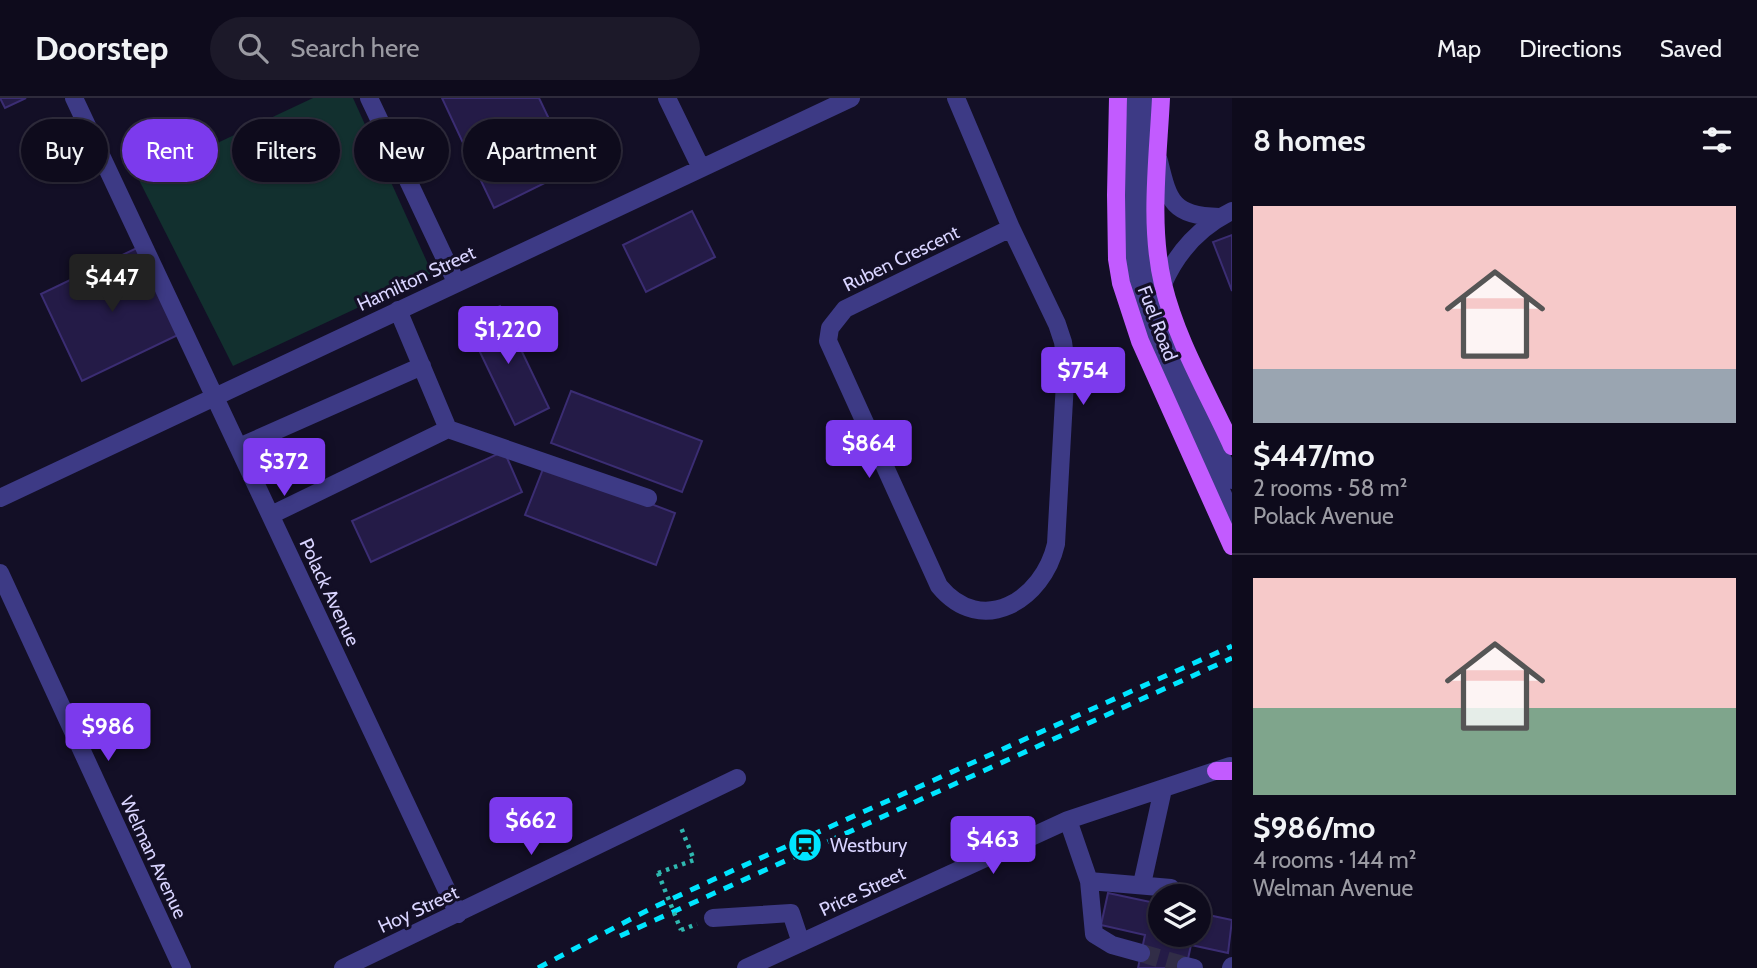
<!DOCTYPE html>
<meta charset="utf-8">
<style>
body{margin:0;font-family:Cabin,sans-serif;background:#1c1929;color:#f1f3f6;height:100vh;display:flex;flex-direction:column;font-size:26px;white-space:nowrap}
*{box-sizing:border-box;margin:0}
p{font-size:23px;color:#9b9ba3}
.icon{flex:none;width:38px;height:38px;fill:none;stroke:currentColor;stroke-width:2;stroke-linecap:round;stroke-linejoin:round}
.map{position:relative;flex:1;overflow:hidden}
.panel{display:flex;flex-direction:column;background:#0e0b1c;width:525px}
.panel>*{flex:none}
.banner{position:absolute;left:21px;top:21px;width:665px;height:63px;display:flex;gap:14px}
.buttons{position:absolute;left:1148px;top:786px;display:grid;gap:14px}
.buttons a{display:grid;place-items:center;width:63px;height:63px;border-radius:50%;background:#0e0b1c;box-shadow:0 2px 5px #0004,0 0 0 2px #2e2b3b;font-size:35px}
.price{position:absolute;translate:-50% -60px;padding:0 16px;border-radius:7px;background:#7c3aed;color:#fff;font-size:23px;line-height:46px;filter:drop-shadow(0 2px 4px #0008)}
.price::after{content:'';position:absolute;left:50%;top:42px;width:21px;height:16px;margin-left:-10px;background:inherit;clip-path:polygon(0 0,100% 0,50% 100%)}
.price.current{background:#222;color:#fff}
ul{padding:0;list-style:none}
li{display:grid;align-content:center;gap:14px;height:371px;padding:0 21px}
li+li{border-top:2px solid #2e2b3b}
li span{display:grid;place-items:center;height:217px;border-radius:0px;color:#555}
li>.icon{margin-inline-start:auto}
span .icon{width:126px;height:126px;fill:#fffc;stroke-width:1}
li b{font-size:30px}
h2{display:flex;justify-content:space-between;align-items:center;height:84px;padding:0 21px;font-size:30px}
.pill{padding:0 24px;border-radius:32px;background:#0e0b1c;box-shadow:0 2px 5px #0004,0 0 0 2px #2e2b3b;font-size:24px;line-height:63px}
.pill.current{background:#7c3aed;color:#fff}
header{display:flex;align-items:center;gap:42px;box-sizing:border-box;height:98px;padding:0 35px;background:#0e0b1c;border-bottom:2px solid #2e2b3b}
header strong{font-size:33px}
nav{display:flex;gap:38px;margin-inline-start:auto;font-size:24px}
.search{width:490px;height:63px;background:#1c1929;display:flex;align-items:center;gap:18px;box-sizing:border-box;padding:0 24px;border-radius:38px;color:#9b9ba3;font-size:26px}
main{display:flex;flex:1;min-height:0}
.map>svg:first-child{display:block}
.green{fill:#12302f}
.building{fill:#241b47;stroke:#3b2d73;stroke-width:2}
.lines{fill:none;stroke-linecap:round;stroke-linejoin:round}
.minor-tunnel{stroke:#312d47;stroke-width:18;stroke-dasharray:18 9;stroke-linecap:butt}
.path{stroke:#2fb8b0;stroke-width:4.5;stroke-dasharray:3.5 5;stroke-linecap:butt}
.minor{stroke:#3d3a85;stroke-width:18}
.major{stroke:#c25bff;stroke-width:18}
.rail{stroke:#00e5ff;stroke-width:5;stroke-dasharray:10 9;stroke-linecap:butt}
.path-bridge{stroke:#2fb8b0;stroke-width:4.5;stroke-dasharray:3.5 5;stroke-linecap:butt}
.labels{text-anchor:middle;stroke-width:6;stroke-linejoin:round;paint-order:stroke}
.street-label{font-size:19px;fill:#d9d4ff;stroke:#130f26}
.poi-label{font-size:19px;fill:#d9d4ff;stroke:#130f26;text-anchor:start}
</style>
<header>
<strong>Doorstep</strong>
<div class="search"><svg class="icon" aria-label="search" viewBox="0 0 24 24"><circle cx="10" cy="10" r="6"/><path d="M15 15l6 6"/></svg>Search here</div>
<nav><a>Map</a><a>Directions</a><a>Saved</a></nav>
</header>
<main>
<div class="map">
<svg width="1232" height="870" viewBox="0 0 1232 870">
<rect width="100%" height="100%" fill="#130f26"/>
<path class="green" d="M313,0H353L432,175L233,268L139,82Z"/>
<path class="building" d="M0,0H26L5,10Z
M442,0H539L550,23L471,62Z
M550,23L573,71L494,110L471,62Z
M692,113L715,159L646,194L623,147Z
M1232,137V193L1213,144Z
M141,148L182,235L82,283L41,196Z
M500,208L549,310L515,327L466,225Z
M571,293L702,343L682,394L551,345Z
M504,353L522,394L371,464L352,423Z
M545,366L675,415L656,467L525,417Z
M1108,795L1160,806V836H1199V815L1232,822L1228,855L1191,847L1186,870H1138L1145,837L1101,827Z"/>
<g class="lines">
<path class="minor-tunnel" d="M1141,855L1186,868"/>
<path class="path" d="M658,775L694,762L680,727
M681,832L697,826"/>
<path class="minor" d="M74,0L458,816
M369,0L456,184
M667,0L701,70
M956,0L1011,130L1057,226L1063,244L1066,266L1056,446C1043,502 982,540 939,488L828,243L830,230L845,211L1011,130
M1136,0L1128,135L1133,178L1150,233L1232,417
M1150,0C1147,52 1137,108 1145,159C1156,237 1201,310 1232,382
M1159,63C1169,105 1173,117 1219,119
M1163,186C1177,154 1201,128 1232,113
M398,212L448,331
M239,349L422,268
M0,400L851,0
M271,417L448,331L648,400
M0,475L182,870
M1068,722L1089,783L1094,836L1112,847L1141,855
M1089,783L1171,790
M1142,786L1163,691
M713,820L791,815L801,845
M1186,868L1194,870
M343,870L737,680
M746,870L1068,722L1230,668
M1231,870L1232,868"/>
<path class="major" d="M1118,0L1116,97L1117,161L1121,185L1140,243L1232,448
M1161,0C1158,61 1149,127 1163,186C1177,244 1208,295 1232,348
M1216,673H1232"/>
<path class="rail" d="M620,838L1232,560
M538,870L648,812L734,772L1232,548"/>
<path class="path-bridge" d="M658,775L681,832"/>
</g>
<defs>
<g id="station-disc" transform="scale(1.75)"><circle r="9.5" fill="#00e5ff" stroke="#130f26"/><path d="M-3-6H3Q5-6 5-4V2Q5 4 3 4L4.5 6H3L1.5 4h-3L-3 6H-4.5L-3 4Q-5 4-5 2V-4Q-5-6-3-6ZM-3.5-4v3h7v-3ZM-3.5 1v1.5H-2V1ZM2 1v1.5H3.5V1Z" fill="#111"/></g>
</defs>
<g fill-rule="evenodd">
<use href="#station-disc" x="805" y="747"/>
</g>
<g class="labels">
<g class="street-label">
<text transform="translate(901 160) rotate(-26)" y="7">Ruben Crescent</text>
<text transform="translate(416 180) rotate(-25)" y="7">Hamilton Street</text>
<text transform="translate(1158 225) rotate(69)" y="7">Fuel Road</text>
<text transform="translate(330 494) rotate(65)" y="7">Polack Avenue</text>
<text transform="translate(154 759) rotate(65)" y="7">Welman Avenue</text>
<text transform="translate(862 793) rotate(-25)" y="7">Price Street</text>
<text transform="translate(418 811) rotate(-25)" y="7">Hoy Street</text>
</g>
<g class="poi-label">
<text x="830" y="754">Westbury</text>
</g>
</g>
</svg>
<div class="buttons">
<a><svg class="icon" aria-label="layers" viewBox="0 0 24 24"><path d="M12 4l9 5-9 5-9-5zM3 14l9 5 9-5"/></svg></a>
</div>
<b class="price current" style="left:112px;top:216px">$447</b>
<b class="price" style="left:508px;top:268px">$1,220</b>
<b class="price" style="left:1083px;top:309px">$754</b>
<b class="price" style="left:869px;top:382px">$864</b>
<b class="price" style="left:284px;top:400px">$372</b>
<b class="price" style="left:108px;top:665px">$986</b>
<b class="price" style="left:531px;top:759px">$662</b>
<b class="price" style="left:993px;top:778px">$463</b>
<div class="banner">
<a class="pill">Buy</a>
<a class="pill current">Rent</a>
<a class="pill">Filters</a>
<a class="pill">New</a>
<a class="pill">Apartment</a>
</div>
</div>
<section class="panel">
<h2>8 homes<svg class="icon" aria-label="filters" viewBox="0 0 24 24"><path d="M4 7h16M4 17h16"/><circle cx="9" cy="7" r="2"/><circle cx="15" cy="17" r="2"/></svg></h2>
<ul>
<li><span style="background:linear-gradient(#f6c9c9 75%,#9aa5b1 0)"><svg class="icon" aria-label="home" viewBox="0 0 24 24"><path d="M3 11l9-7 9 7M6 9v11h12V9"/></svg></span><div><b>$447/mo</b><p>2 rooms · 58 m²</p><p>Polack Avenue</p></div></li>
<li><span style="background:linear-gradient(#f6c9c9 60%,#7fa58c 0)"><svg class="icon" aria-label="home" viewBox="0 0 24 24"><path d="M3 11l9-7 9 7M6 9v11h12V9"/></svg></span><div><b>$986/mo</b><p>4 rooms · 144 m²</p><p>Welman Avenue</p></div></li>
</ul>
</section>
</main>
